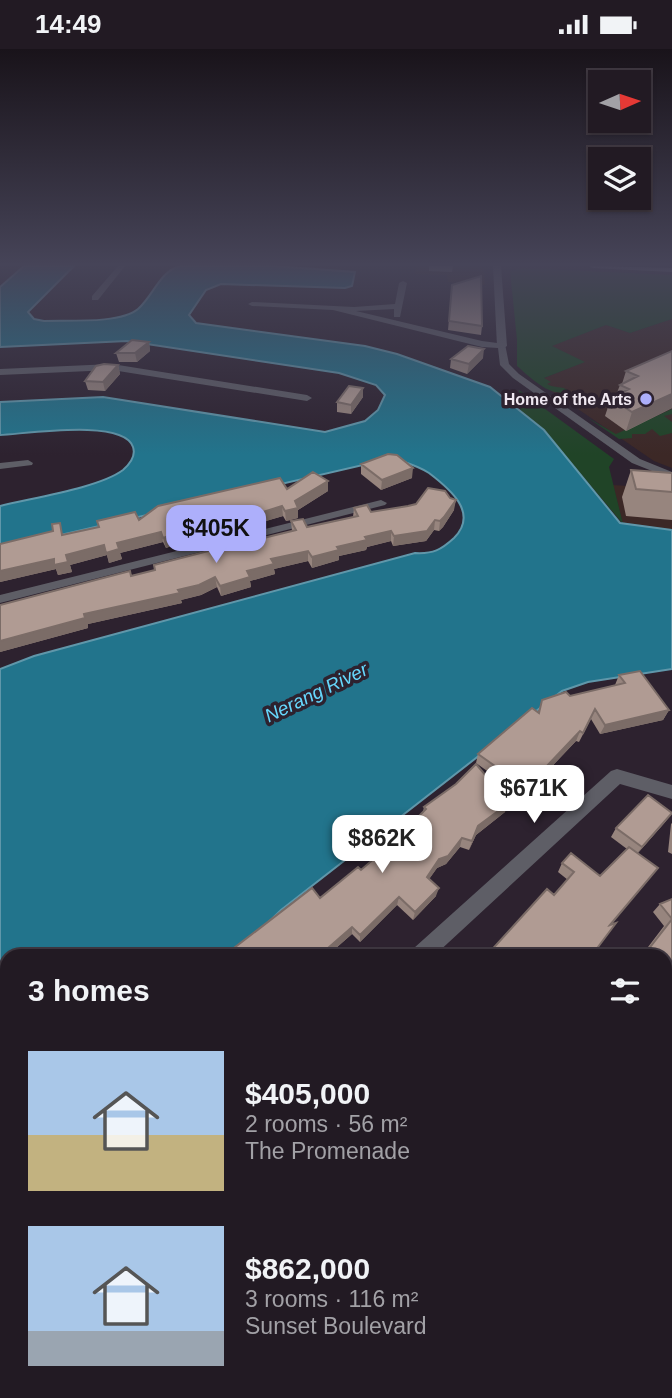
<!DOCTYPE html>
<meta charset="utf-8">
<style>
body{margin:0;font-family:Helvetica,sans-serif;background:#2e2730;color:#f1f3f6;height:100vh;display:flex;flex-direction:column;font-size:26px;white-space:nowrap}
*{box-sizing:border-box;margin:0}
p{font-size:23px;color:#a2a1a6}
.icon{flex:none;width:38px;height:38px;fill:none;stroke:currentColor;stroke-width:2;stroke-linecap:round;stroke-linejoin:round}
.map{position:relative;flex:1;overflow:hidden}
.panel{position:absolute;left:0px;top:900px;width:672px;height:450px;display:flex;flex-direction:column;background:#221a23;border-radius:21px 21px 0 0;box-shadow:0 2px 5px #0004,0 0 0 2px #3f3841}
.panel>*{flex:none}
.needle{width:46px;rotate:87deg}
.tools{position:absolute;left:588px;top:21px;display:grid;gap:14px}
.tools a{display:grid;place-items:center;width:63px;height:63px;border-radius:0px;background:#221a23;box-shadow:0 2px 5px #0004,0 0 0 2px #3f3841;font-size:35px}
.price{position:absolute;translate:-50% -60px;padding:0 16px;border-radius:14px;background:#fff;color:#222;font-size:23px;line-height:46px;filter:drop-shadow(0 2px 4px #0008)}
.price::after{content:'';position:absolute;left:50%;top:42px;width:21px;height:16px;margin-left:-10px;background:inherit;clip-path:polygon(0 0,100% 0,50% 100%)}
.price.active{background:#adaffb;color:#111}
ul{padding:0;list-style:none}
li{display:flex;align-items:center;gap:21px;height:175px;padding:0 28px}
li span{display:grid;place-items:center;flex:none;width:196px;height:140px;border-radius:0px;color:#555}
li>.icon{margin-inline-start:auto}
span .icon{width:84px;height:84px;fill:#fffc;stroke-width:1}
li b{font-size:30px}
h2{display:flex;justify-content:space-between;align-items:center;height:84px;padding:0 28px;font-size:30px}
.status{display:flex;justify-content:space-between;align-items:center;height:49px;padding:0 35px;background:#221a23;direction:ltr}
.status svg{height:19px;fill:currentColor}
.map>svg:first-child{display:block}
.commercial{fill:#3c2826}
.green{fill:#204427}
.water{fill:#22748c;stroke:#6097aa;stroke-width:2}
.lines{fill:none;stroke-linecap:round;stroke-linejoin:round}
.minor{fill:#5e5e66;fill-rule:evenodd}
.tertiary{fill:#5e5e66;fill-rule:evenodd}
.primary{fill:#9495a5;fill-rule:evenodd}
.wall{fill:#97857e}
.shaded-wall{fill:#7b6c67}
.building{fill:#b09b93;stroke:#7b6c67;stroke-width:2}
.poi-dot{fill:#adaffb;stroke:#2d222f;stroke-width:2.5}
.labels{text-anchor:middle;stroke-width:7;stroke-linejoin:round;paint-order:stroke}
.far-poi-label{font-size:16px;font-weight:bold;fill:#f0e8f1;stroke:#2d222f;text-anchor:end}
.water-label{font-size:19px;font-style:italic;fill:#66d7fc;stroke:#2d222f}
</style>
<div class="status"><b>14:49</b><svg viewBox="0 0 49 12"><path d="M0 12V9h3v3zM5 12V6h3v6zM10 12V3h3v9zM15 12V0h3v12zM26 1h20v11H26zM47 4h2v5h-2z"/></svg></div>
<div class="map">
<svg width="672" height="1349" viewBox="0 0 672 1349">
<rect width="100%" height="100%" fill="#2d222f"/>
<path class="commercial" d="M416,217H481L484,220L485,236L448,233L447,226L415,225Z
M672,270V419L654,412L537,332L584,313L551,297L606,276L630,284Z
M613,436L672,440V481L623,475Z"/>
<path class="green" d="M522,219L672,226V270L630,284L606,276L552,297L585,313L544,329L551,333L547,335C555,340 562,336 569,342C551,350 530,328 517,317V291L510,222Z
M519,341L614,410L609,418L623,475L544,381L523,365L520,360Z
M672,360V365L664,367L672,373V384L660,387L652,380L645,385H632V389L619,390L588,369L616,385Z"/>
<path class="water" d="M24,217H74L28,263L34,270L44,272C68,271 120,275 138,260C153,247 160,222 180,217H274L355,223L352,237L345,239L221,235L206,241L189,266L196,274L365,297L397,305L490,338L544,381L620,474L672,481V620L588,633L562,642L281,861L235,906H7V1131L0,1138V620L34,607L415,504C433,505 441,501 454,489C479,464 450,440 429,424C419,417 404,413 393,409L0,500V457C31,449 99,439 123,421C130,415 136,407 133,398C124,369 25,385 0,386V353L103,348L325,383L365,372L378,361L385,346L376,336L339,324L127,292L0,298V238Z"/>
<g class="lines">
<path class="minor" d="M118,217H125L98,251H92V247Z
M403,232L407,234L400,268H394V260L356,262L482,292L505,295L509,315L519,325L640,410L672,423V430L632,414L513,329L500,316L498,299L482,298L333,261L252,257L248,255L252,253L354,258L395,255L399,234Z
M112,315L307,346L312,349L307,352L112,321L0,326V320Z
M28,411L33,414L32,416L0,420V414Z
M381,451L387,454L385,456L0,554V546Z
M617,720L672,736V750L620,735L435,906H411L414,899L611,722Z
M672,1016V1044L665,1047V1019Z
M7,1314V1342H13L0,1349V1317Z
M452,1342H482L485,1349H455Z"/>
<path class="tertiary" d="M493,217H501L507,297L502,300L497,297Z"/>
<path class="primary" d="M589,217L672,219V223L593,219Z"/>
</g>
<path class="wall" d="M429,217H453L452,223L429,222Z
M452,236L482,277L481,286L448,281Z
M149,293L150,302L137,313H119L116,304Z
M672,302V359L626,382L605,367L611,349L616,346L620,336L622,335L626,322Z
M483,309L467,325L450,319L451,310Z
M118,316L120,325L105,342L88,341L85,332Z
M363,339V348L351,365L337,363V353Z
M361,415L412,429L381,441L361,425Z
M631,421L672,424V471L626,467L622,448Z
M328,432V442L298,461V469L286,472L283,467L246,478L247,482L236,484L232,476L179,490L180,494L166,499L163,493L120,504L122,510L109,514L107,506L70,516L72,523L58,526L56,520L0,533V495L53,482L64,486Z
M354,459L371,463L454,461L443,478L439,482L434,481L426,492L393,497L391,492L367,498L366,501L339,507V511L312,519L308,512L274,520L275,525L250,532L251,538L221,547L217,538L201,546L181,551L182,554L88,575V579L0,603V556L155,521L241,494L239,485L255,491L292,482L291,472L307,478L353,468Z
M619,626L669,661L663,671L600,685L591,670L579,693L576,692L523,748L476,714L478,705L538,663L542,651L570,647L615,636Z
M424,758L505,763L476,786L469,801L460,798L446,815L437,819L429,830L436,847L413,871L397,856L360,893L352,885L328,906H236L234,899L320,849L361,821L390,796L423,763Z
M666,772L638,804L611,876L595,902L487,906L554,846L568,831L558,823L562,814L600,827L627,800L611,788L616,779Z
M672,774V805L668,803L671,775Z
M672,850V932L665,906H642L664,877L653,863L660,855Z
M665,1118L670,1124L672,1120V1349H591L595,1342H665Z"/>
<path class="shaded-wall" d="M149,293L150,302L137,313L135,304Z
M484,300L483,309L467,325L469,315Z
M118,316L120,325L105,342L103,333Z
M363,339V348L351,365V356Z
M672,345V359L626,382L632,363Z
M413,419L412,429L381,441L382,431Z
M328,432V442L298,461V469L286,472L285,462L295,452Z
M456,451L454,461L443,478L439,482L440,472Z
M282,457L283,467L246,478L247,482L236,484L235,474L244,469Z
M231,466L232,476L179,490L180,494L166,499L163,489L176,480Z
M435,471L434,481L426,492L393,497L394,487Z
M391,482V492L367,498L366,501L339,507V511L312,519V508L337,498L365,488Z
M161,483L163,493L120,504L117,494Z
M104,496L119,500L122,510L109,514L107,506L70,516L72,523L58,526L56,520L0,533V522Z
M308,502V512L274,520L275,525L250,532L251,538L221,547L220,537L247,522L271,510Z
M215,528L217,538L201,546L181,551L182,554L88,575V579L0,603V592L84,565L178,541Z
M669,661L663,671L600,685L605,676Z
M580,682L576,692L523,748L526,739Z
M509,754L505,763L476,786L469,801L478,777Z
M672,764L666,772L635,807L642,798Z
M462,789L460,798L446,815L437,819L425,836L427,828L439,810Z
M439,839L436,847L413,871L415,863Z
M399,848L397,856L360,893V886Z
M352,878V885L328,906H320Z
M283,1342H287L291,1349H287Z"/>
<path class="building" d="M481,227L482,277L449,272L452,236Z
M132,291L149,293L135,304H116Z
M468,297L484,300L469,315L451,310Z
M672,302V345L632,363L611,349L629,340L620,336L638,327L626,322Z
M104,315L118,316L103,333L85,332L96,317Z
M349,337L363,339L351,356L337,353Z
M388,405L397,406L413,419L382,431L361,415Z
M631,421L672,424V443L636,440Z
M313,423L328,432L295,452L298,459L285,462L282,457L244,469L246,472L235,474L231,466L176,480L178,484L163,489L161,483L117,494L119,500L106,504L104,496L66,506L68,513L54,516V510L0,522V495L53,482L52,475L60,474L62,486L99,478L97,472L135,463L139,471L158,457L280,429L287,440Z
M428,439L445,442L450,449L456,451L444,468L440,472L435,471L427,482L394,487L391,482L365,488L367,491L337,498L339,501L312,508L308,502L271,510L274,515L247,522L250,528L220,537L215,528L199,536L178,541L180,544L84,565L85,569L0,592V556L130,522L131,527L155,521L154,516L243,493L239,485L251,483L255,491L296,481L291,472L303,470L307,478L358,467L354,459L367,456L371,463L408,457L416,455Z
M640,622L669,661L605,676L595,660L583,684L580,682L526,739L478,705L532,659L539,664L542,651L566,643L570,647L625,634L619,626Z
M476,715L509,754L478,777L472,792L462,789L448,807L439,810L427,828L439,839L415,863L399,848L360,886L352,878L320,906H237L239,905L234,899L312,839L320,849L358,818L361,821L390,796L426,760L424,758L456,735Z
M648,746L672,764L642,798L616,779Z
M629,798L658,819L610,876L616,874L595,902L600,906H487L547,840L554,846L574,823L562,814L571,804L600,827Z
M672,850V932L665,942V906H644L672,870L660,855Z
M665,1118L672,1127V1349H601L605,1342H665Z
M7,1141V1249L0,1237V1148Z
M107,1342H283L287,1349H107L105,1346Z
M318,1342H365L360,1349H322Z"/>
<linearGradient id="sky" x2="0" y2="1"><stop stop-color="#19131a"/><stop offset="0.53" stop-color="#464458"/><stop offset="1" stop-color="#464458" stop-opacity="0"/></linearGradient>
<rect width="672" height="406" fill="url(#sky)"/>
<circle class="poi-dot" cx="646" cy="350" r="7"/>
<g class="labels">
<g class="far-poi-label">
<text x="632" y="356">Home of the Arts</text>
</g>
<g class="water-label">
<text transform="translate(316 643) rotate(-26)" y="7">Nerang River</text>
</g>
</g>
</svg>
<div class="tools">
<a><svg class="needle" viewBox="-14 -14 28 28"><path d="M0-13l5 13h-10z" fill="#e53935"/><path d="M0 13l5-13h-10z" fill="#a2a1a6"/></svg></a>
<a><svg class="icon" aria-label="layers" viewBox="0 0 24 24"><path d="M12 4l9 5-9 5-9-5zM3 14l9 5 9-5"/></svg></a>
</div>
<b class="price active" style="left:216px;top:516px">$405K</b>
<b class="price" style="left:534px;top:776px">$671K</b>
<b class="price" style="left:382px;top:826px">$862K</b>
<section class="panel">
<h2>3 homes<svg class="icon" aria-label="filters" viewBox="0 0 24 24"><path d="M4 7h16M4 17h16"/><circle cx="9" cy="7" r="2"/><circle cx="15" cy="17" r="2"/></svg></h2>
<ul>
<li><span style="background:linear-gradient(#a9c7e8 60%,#c2b280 0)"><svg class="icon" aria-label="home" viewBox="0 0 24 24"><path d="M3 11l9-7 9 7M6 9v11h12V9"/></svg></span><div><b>$405,000</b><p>2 rooms · 56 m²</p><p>The Promenade</p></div></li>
<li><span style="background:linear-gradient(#a9c7e8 75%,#9aa5b1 0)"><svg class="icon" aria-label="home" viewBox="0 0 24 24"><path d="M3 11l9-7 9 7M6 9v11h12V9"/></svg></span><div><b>$862,000</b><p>3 rooms · 116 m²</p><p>Sunset Boulevard</p></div></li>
</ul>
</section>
</div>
